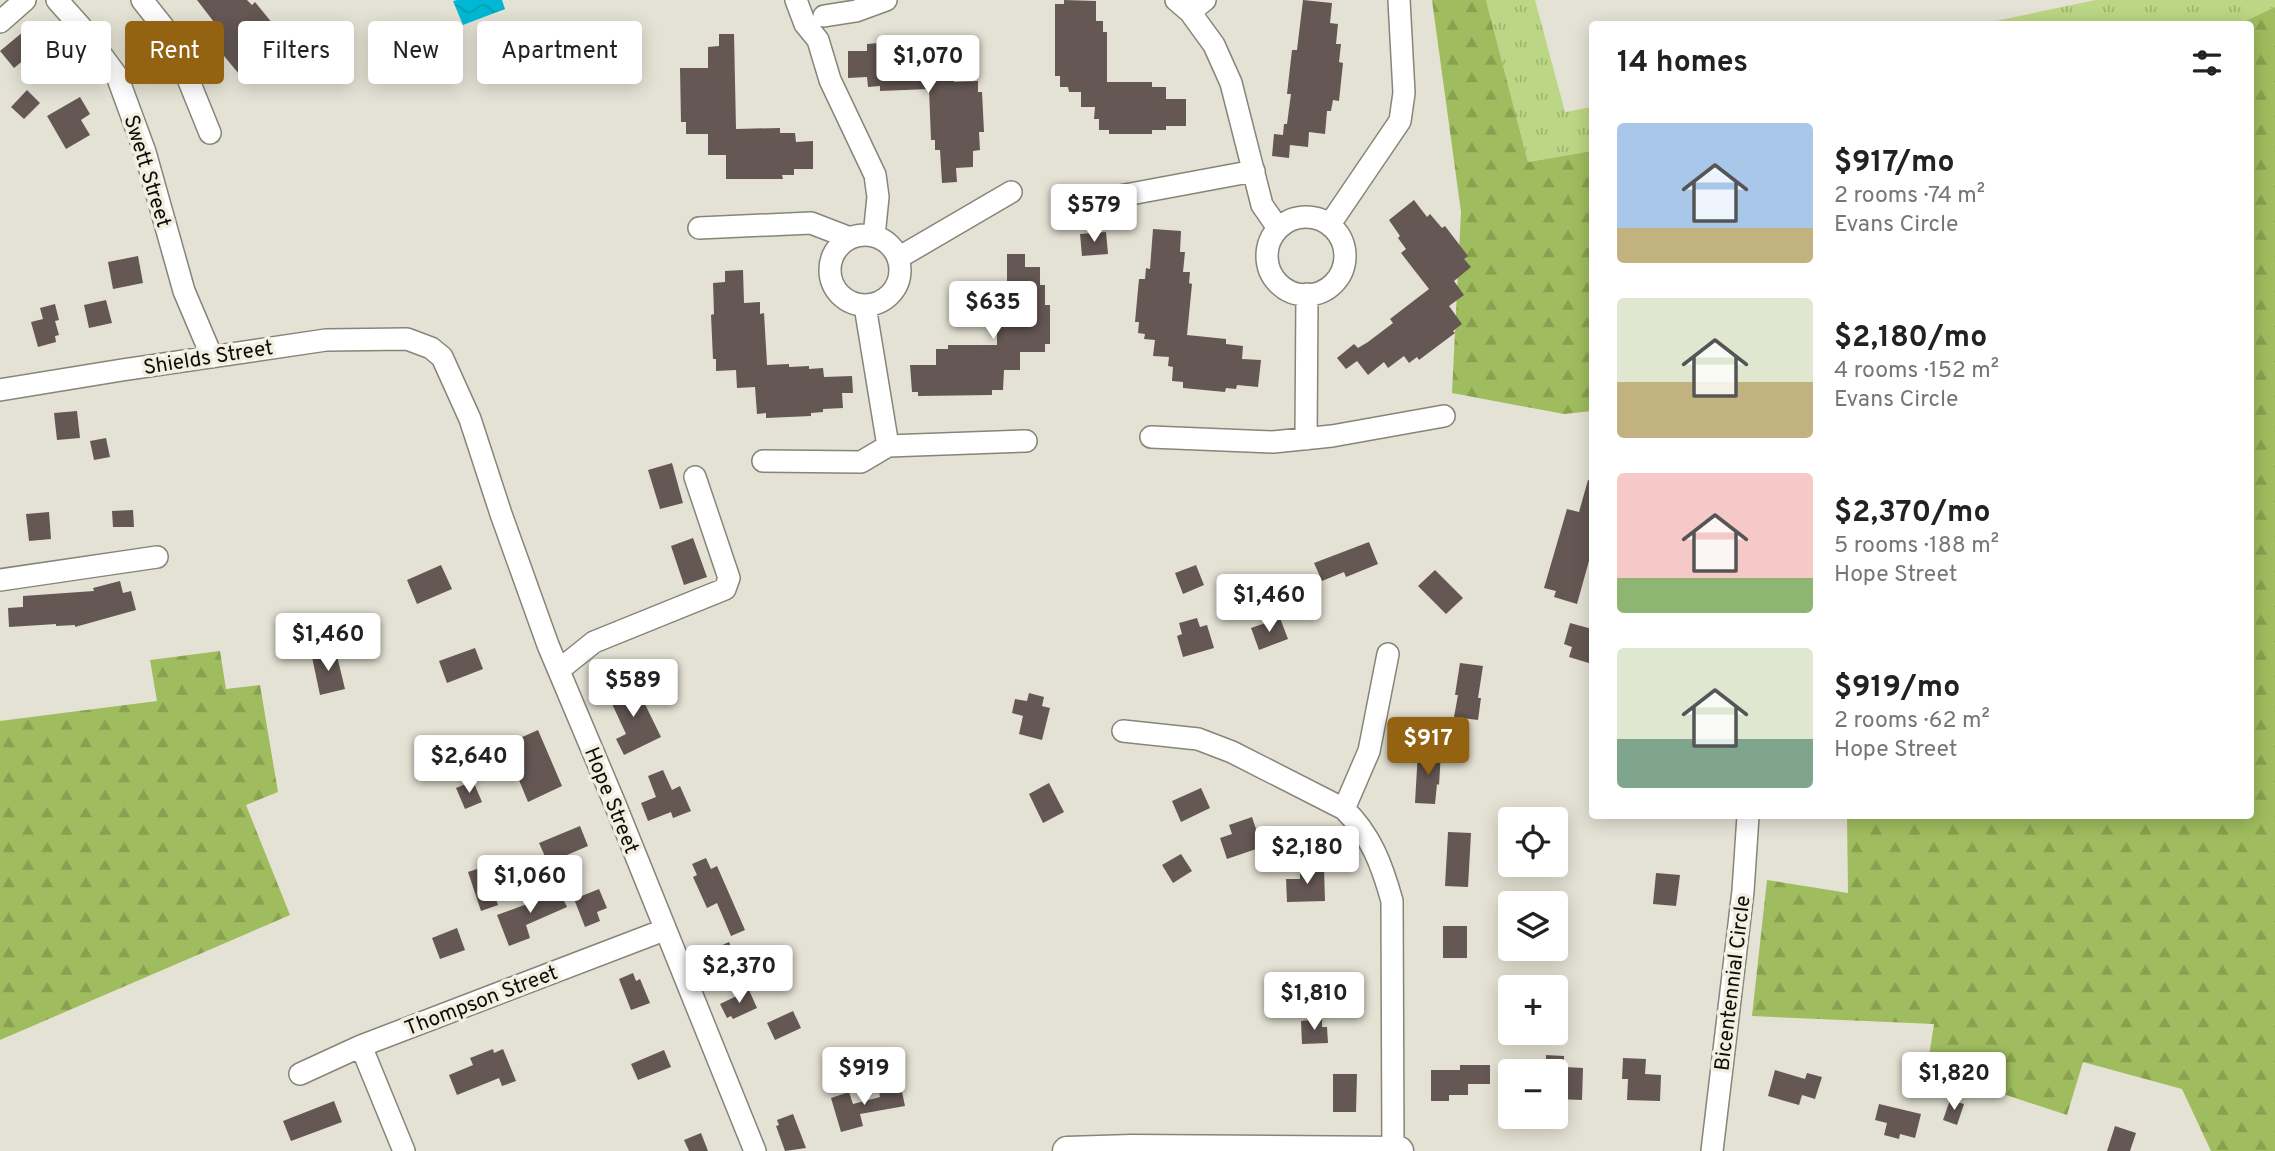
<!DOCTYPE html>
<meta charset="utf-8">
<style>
body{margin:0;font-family:Overpass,sans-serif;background:#f2f2f2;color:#222;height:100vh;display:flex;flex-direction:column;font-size:26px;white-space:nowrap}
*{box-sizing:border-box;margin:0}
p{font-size:23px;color:#767676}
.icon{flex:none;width:38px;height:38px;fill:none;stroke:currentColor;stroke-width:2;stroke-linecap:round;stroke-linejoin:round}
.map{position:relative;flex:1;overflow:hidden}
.sheet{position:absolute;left:1589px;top:21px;width:665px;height:798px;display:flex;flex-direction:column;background:#fff;border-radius:7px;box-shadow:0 4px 18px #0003}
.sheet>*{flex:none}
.top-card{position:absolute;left:21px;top:21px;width:665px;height:63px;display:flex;gap:14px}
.fabs{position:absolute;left:1498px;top:807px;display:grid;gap:14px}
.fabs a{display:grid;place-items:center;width:70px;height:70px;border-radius:7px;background:#fff;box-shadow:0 4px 18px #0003;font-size:35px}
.price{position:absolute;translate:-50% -60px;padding:0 16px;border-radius:7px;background:#fff;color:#222;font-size:23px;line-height:46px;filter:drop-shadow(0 2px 4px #0008)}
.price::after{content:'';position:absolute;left:50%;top:42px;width:21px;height:16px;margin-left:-10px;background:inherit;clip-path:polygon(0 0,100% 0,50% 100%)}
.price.active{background:#936312;color:#fff}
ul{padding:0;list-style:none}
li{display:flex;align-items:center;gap:21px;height:175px;padding:0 28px}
li span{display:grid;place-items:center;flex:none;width:196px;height:140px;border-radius:7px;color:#555}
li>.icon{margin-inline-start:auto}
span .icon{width:84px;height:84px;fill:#fffc;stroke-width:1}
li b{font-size:30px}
h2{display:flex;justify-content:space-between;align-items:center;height:84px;padding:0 28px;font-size:30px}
.pill{padding:0 24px;border-radius:7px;background:#fff;box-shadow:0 4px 18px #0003;font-size:24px;line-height:63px}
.pill.active{background:#936312;color:#fff}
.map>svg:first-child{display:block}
.grass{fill:url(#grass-tufts)}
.forest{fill:url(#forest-firs)}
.water{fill:url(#water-waves)}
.building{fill:#645754}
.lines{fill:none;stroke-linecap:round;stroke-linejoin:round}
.minor-casing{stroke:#878478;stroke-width:24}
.major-casing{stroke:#878478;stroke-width:31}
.minor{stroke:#fff;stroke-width:21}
.major{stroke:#fff;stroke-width:28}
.labels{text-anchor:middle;stroke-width:7;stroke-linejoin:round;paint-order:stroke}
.street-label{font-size:21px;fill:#0d0c08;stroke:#f2efe1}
</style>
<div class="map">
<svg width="2275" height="1151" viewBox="0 0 2275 1151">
<defs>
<pattern id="grass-tufts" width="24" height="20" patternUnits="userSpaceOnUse" patternTransform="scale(1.75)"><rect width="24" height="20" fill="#bbd684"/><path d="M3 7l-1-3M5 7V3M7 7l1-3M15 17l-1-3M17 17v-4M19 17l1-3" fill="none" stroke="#a0b670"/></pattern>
<pattern id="forest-firs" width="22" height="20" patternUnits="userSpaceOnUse" patternTransform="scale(1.75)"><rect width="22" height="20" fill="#9fbd5e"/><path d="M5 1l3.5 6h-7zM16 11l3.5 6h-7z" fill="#88a150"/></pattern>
<pattern id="water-waves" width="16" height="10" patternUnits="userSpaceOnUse" patternTransform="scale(1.75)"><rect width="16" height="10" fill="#00b8d5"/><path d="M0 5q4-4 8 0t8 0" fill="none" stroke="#019db5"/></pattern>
</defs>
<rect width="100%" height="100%" fill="#e4e2d4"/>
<path class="grass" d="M1486,0H1535L1565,112L1592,107V151L1528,162Z
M2096,0H2275V7L2239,24H1981Z"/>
<path class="forest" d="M1432,0H1486L1528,162L1592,151V411L1564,414L1452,393L1461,212Z
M2275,7V1151H2211L2182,1089L2083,1062L2067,1115L1927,1069L1934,1024L1752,1016L1767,880L1848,893L1847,816H2250V24H2239Z
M220,651L226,689L260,685L278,792L246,805L290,915L0,1040V721L157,701L150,660Z"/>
<path class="water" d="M457,0H502L505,9L463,25L453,1Z"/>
<path class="building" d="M197,0H247L252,5L255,2L291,46L287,48L291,53L252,83L248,78L244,80L210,39L213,37L209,32L217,26Z
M1064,0L1096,1V21H1103V32H1107V82H1152V87H1166V99H1186V126H1166V130H1152V134H1109V130H1099V119H1094L1095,107H1081V92H1069L1068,87H1060V76H1055V4H1064Z
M1303,0L1332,3L1330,23L1338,24L1336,44H1341L1339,62L1343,63L1339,101L1333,100L1331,111H1327L1325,134L1309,132L1308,147L1290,145L1289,158L1272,156L1274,134L1283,135L1284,124H1287L1291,94H1287L1292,50H1297Z
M29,27L43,44L14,68L0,51Z
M719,34H734L736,129L780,128V133H795L796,142L813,141V169H794V175H782L783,179H726V155H708V134H686V122H681L680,68H708V47L719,46Z
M925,38V43L935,42L937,66L953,65L954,82L978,81V92H982L984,132H979L980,150L973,151V167L956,168L957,182L942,183L940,150H935V140H931L929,89L880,91V86L868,87L867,77L848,78V51H867V44L879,43V40Z
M27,90L40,103L24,119L11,107Z
M80,97L90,114L81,120L90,135L66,149L47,116Z
M1414,200L1427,217L1430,214L1442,228L1445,226L1468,256L1464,259L1471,267L1454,281L1464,295L1449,306L1462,324L1453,331L1455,333L1419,360L1417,357L1409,363L1404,356L1388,368L1384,362L1368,375L1357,361L1346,369L1337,358L1354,344L1358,348L1368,342L1393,323L1390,319L1429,289L1401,253L1406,249L1398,238L1400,236L1389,220Z
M1153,229L1181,231L1180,252H1185L1183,272H1190L1189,283L1192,284L1187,335L1226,339V344L1243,346L1242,359L1261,360L1258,387L1237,385L1236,389L1226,388L1225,392L1183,388V382L1172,381L1173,367L1168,366L1169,357L1153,356L1155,340L1144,339L1145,334L1138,333L1139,322H1135L1139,279H1145L1146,268L1150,269Z
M1106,232L1108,254L1082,256L1080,234Z
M1007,254H1025V267H1040V285H1045V305H1050V344H1045V352H1020V370H1004L1003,390H992V395L918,396V392H912L910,365H936V349H948V345H997V297H1004V285H1007Z
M138,256L143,283L113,289L108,262Z
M743,270L744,303L760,302V314L764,313L767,365L789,364V367L809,366V369L823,368L824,377L852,376L853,393H842L843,408L823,409V412L811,413V416L766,418V413L757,414L755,387L737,388L736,370L716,371V359H713L711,315L714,314L713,283L725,282V271Z
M106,300L112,323L89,328L84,305Z
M55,304L59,320L55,321L59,335L55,336L56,342L38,347L31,322L43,319L40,308Z
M77,411L80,438L57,440L54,413Z
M106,438L110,457L94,460L90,441Z
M672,463L683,503L660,509L648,470Z
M1588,480L1592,481V550L1577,604L1554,597L1556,591L1544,588L1567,509L1579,512Z
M133,510L134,527H113L112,511Z
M49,512L51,539L29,541L26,514Z
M693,538L707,577L684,585L671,546Z
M1369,542L1378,564L1346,577L1344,572L1322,581L1314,563Z
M441,565L452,589L417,604L407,580Z
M1196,565L1204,585L1183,594L1175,573Z
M1435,570L1463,598L1446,614L1418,586Z
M120,581L123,593L131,591L136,610L75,627V625L56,626V624L9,627L8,608L23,607V596L94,591L93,588Z
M1197,618L1200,627L1207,625L1214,648L1183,657L1177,636L1182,634L1179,623Z
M1280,618L1288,639L1259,650L1251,628Z
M1570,623L1592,629V664L1569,657L1572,647L1564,644Z
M475,648L483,669L447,683L439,661Z
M336,652L345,689L320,695L312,657Z
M1460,663L1483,666L1478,698H1481L1478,720L1454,717L1458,695H1455Z
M631,682L638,695L640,694L661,737L624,755L616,739L626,734L607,693Z
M1029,693L1044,697L1042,706L1050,708L1042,740L1019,734L1023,716L1012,713L1015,699L1027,701Z
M538,730L562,786L528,802L512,763L514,761L508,748L513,746L511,742Z
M1418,751L1441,752L1439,785L1437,784L1435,804L1415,803Z
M663,770L672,790L680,786L691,811L673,818L671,812L648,821L641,803L656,797L648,776Z
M473,781L482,802L465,809L456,788Z
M1049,783L1064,812L1043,823L1029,794Z
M1201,788L1210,808L1181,822L1172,801Z
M1252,817L1262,847L1227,859L1220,838L1232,834L1229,825Z
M580,826L588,846L548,863L539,843Z
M1448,832L1471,833L1468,887L1445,886Z
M1181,854L1192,871L1173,883L1162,865Z
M706,858L711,869L717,866L745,930L731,936L717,903L707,908L693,877L697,875L692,864Z
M483,867L490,889L492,888L498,905L481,911L468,872Z
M1324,868L1325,901L1287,902L1286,879H1300V869Z
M1656,873L1680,875L1676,906L1653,904Z
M556,884L567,907L526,925L530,938L509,946L497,915L541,899L538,892Z
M599,889L607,908L597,912L600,921L585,927L574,899Z
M1443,926H1467V958H1443Z
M457,928L465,950L440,959L432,938Z
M729,942L737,960L714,971L712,967L707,970L700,955Z
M633,973L636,981L640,979L650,1003L631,1010L619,979Z
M749,990L757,1008L733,1019L731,1016L727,1018L720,1004Z
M793,1011L801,1028L775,1040L767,1023Z
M1322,1019V1027H1327L1328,1043L1302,1044L1301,1021Z
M493,1049L494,1053L503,1049L516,1081L502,1086L499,1078L457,1095L449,1075L473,1065L470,1058Z
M664,1050L671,1067L638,1080L631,1064Z
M1546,1055L1564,1056V1067L1583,1068L1582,1100L1556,1099V1071H1546Z
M1623,1058L1646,1059L1645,1074L1661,1075L1660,1101L1627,1100L1628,1079H1622Z
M1460,1065H1490V1084H1468V1095H1449V1101H1431V1070H1460Z
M1775,1070L1805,1079L1807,1073L1822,1077L1815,1099L1802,1095L1799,1105L1768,1096Z
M1333,1074H1357L1356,1112H1333Z
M901,1087L905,1106L860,1114L863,1126L841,1132L831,1098L849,1092L853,1104L880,1097L879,1091Z
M1950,1100L1964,1104L1957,1125L1943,1120Z
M334,1101L342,1122L291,1141L283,1121Z
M1879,1104L1921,1114L1915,1138L1900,1134L1899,1139L1884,1135L1887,1123L1875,1120Z
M793,1114L806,1148L785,1151L776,1126L779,1125L777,1120Z
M2115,1126L2136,1133L2130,1151H2107Z
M701,1133L708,1151H689L684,1140Z"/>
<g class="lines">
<g class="minor-casing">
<path id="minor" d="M57,0L81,27L117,76L145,152L184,291L212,357
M142,0L165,29L178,54L210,133
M796,0L805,24L818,40L830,80L875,175L878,197L874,236
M1176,0L1190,12L1205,0
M1190,12L1214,45L1231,83L1262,205L1278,228
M824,16L856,11L886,0
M0,22L25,0
M1109,198L1254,171
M1267 256a39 39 0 1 1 78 0a39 39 0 1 1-78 0Z
M1330,224L1400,121L1404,93L1399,0
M699,228L811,223L850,238
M830 270a35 35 0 1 1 70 0a35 35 0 1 1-70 0Z
M898,258L1011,192
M865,306L888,446
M0,390L122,370L326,340L407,339L431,348L442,357L470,419L501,514L548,645L615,804L755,1151
M1151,437L1273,442L1332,436L1444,416
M1306,439L1307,294
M763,461L861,462L888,446L1026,441
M0,580L157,557
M1388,654L1369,751L1344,809C1371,835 1382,865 1392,901L1393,1151
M559,670L594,642L725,589L729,578L695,477
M1123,731L1198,739L1232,752L1344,809
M361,1046L404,1151
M300,1074L361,1046L664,930
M1712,1151L1743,891L1748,816"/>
</g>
<g class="major-casing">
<path id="major" d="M1067,1151L1132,1149L1399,1151"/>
</g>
<use href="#minor" class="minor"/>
<use href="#major" class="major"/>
</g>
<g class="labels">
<g class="street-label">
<text transform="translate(148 171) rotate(73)" y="7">Swett Street</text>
<text transform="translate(208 357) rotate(-9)" y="7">Shields Street</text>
<text transform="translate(612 800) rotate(68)" y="7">Hope Street</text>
<text transform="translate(1732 983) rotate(-83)" y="7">Bicentennial Circle</text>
<text transform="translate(481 1000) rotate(-21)" y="7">Thompson Street</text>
</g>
</g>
</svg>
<div class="fabs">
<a><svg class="icon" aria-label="locate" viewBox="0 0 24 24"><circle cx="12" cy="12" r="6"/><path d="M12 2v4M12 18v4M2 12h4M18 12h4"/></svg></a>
<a><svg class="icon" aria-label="layers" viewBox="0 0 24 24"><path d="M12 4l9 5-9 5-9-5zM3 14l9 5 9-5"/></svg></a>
<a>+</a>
<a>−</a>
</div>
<b class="price" style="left:928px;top:95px">$1,070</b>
<b class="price" style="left:1094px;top:244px">$579</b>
<b class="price" style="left:993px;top:341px">$635</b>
<b class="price" style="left:1269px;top:634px">$1,460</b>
<b class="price" style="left:328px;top:673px">$1,460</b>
<b class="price" style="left:633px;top:719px">$589</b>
<b class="price active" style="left:1428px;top:777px">$917</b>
<b class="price" style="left:469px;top:795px">$2,640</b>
<b class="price" style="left:1307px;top:886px">$2,180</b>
<b class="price" style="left:530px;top:915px">$1,060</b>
<b class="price" style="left:739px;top:1005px">$2,370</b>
<b class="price" style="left:1314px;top:1032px">$1,810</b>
<b class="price" style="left:864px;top:1107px">$919</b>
<b class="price" style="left:1954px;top:1112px">$1,820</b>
<div class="top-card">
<a class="pill">Buy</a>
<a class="pill active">Rent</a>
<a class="pill">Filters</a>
<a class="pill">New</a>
<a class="pill">Apartment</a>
</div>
<section class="sheet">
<h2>14 homes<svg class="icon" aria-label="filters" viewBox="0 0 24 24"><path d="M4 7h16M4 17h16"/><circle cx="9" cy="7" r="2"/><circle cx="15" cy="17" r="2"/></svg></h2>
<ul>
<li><span style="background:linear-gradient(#a9c7e8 75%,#c2b280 0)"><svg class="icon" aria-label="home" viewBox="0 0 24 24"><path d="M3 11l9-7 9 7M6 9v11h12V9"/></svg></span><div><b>$917/mo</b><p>2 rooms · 74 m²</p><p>Evans Circle</p></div></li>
<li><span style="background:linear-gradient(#dfe7d0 60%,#c2b280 0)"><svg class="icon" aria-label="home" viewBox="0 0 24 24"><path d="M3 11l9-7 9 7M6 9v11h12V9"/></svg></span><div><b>$2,180/mo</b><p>4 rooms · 152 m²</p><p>Evans Circle</p></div></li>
<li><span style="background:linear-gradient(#f6c9c9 75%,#8fb573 0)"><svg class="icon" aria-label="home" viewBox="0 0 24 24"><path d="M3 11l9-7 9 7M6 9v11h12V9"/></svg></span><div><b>$2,370/mo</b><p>5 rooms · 188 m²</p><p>Hope Street</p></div></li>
<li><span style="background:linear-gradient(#dfe7d0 65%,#7fa58c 0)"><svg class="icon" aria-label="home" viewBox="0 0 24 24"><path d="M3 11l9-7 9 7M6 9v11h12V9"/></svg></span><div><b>$919/mo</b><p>2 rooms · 62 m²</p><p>Hope Street</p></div></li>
</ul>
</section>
</div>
